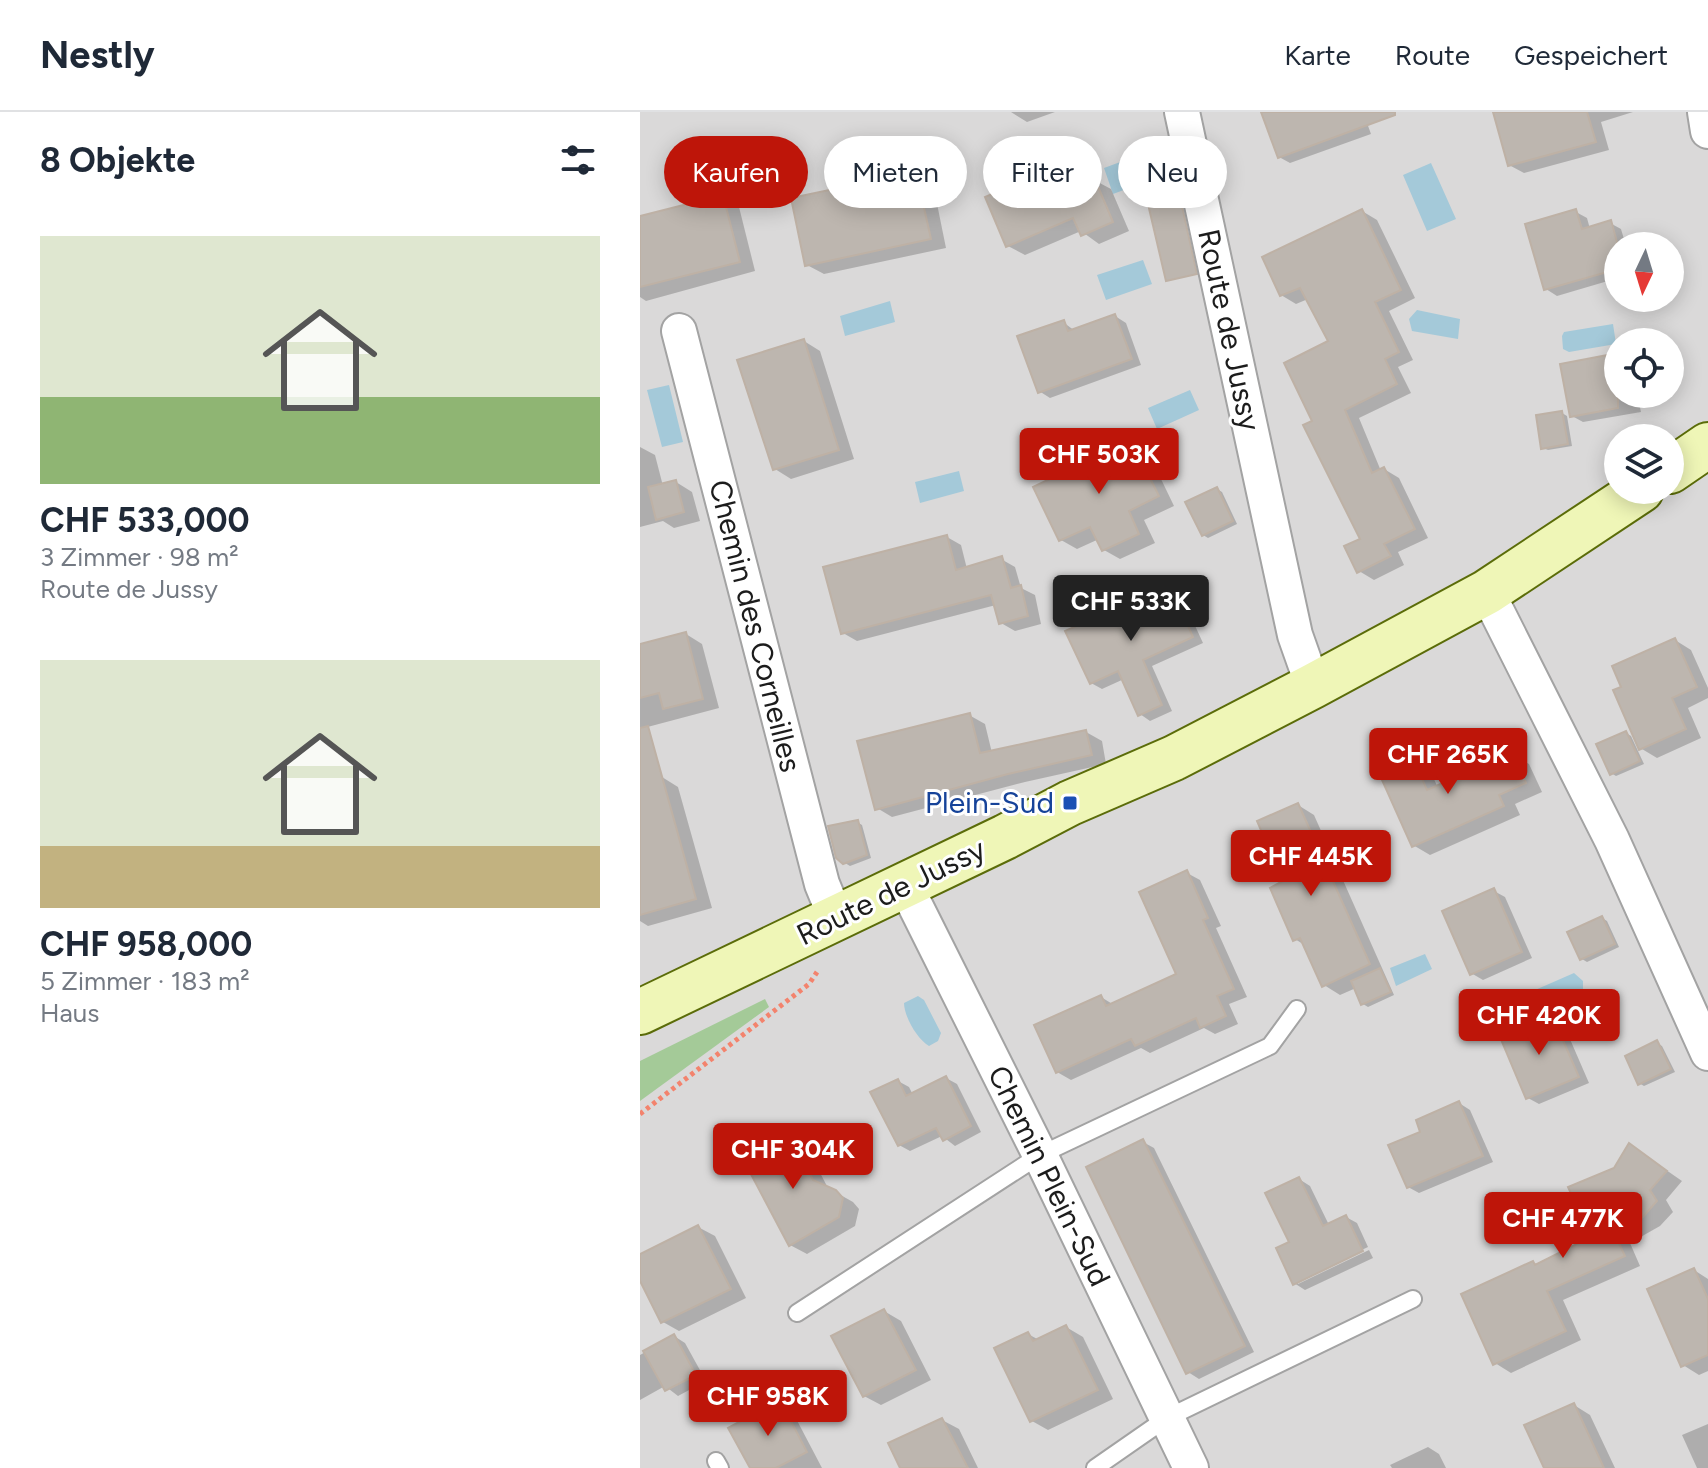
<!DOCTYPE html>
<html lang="de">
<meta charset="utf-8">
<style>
body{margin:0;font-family:Figtree,sans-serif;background:#f6f6f7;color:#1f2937;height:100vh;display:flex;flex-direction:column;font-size:30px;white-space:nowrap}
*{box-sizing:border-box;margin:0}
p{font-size:26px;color:#747a83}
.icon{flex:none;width:44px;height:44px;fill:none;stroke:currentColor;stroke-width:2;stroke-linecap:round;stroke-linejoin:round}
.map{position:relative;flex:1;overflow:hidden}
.panel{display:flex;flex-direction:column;background:#fff;width:640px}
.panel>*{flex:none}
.hud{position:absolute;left:24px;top:24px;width:760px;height:72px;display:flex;gap:16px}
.needle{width:52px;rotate:184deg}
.fabs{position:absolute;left:964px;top:120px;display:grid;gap:16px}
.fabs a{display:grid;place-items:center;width:80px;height:80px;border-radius:50%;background:#fff;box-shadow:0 4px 20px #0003;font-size:40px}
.price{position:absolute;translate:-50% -68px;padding:0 18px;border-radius:8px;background:#be1509;color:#fff;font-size:26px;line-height:52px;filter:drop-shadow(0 2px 4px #0008)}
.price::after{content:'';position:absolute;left:50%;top:48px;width:24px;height:18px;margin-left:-12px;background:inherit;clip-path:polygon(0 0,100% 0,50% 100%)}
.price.active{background:#222;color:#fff}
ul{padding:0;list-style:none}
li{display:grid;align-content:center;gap:16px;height:424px;padding:0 40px}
li span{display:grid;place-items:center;height:248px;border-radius:0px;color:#555}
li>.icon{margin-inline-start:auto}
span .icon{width:144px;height:144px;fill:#fffc;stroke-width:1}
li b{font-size:34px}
h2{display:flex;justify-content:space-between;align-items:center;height:96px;padding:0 40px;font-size:34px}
.chip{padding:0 28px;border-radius:36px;background:#fff;box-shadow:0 4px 20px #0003;font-size:28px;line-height:72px}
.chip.active{background:#be1509;color:#fff}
header{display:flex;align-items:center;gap:48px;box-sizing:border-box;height:112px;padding:0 40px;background:#fff;border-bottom:2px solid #e0e1e3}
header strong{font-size:38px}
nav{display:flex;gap:44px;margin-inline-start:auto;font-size:28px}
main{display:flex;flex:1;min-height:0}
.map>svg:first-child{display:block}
.residential{fill:#dad9d9;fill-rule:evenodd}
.forest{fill:#a4ca98}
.water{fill:#a4c9d9}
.shadow{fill:#0003}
.building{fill:#bdb6af;stroke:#beb1a5;stroke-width:2}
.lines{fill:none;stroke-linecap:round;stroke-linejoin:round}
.service-casing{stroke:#a3a3a3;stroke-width:20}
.minor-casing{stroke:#a3a3a3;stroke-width:38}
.secondary-casing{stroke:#5b6c09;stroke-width:48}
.path{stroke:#f3836d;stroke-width:5;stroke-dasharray:4 4;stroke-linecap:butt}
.service{stroke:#fff;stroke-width:16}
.minor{stroke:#fff;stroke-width:34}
.secondary{stroke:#eff6b7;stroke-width:44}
.transit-dot{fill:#1a4fb4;stroke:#fff;stroke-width:3}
.labels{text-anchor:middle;stroke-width:6;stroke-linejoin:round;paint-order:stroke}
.street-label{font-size:30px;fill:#1c1c1c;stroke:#fff}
.transit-label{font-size:30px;fill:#164399;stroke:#fff;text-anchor:end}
</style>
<header>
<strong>Nestly</strong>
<nav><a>Karte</a><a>Route</a><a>Gespeichert</a></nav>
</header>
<main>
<section class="panel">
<h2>8 Objekte<svg class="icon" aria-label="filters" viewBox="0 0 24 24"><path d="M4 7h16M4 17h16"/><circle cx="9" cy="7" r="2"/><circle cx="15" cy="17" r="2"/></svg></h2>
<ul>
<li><span style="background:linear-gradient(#dfe7d0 65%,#8fb573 0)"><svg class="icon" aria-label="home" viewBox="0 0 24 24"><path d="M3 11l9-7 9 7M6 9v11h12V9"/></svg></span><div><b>CHF 533,000</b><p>3 Zimmer · 98 m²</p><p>Route de Jussy</p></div></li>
<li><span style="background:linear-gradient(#dfe7d0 75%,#c2b280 0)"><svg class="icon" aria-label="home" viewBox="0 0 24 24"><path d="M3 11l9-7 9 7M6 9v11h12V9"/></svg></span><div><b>CHF 958,000</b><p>5 Zimmer · 183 m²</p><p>Haus</p></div></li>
</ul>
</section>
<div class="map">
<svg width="1068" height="1356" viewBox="0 0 1068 1356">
<rect width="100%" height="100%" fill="#edeae2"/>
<path class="residential" d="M0,0H1068V1356H0ZM978,134H1030V186H978ZM978,230H1030V282H978ZM978,326H1030V378H978Z"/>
<path class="forest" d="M125,887L129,895L0,989V949Z"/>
<path class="water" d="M518,36L527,62L473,82L464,56Z
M791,51L816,107L787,119L763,63Z
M503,148L512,172L466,188L457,163Z
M250,189L255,210L205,224L200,204Z
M777,198L820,207L818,227L772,219L769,207Z
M973,212L976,232L929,240L923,237L922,224L924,220Z
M29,273L43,330L22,335L7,278Z
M550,278L559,298L517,317L508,296Z
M319,359L324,379L280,391L275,370Z
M785,842L792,857L756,874L750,856Z
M934,861L943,869V883L895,903L886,882Z
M278,884L284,888L301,921L298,929L289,934C277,927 264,904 264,891Z"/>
<path class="shadow" d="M371,0H415L387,10Z
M623,0H723L731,22L650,51L639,45Z
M855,0H993L961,10L969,38L884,61L869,53Z
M420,55L437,64L441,73L454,68L471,77L489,119L459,132L441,119L385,143L368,134Z
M276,62L293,72L306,136L184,162L167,153Z
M82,86L99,95L115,159L6,189L0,185V106Z
M722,99L737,108L775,186L749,199L773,248L758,255L771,281L719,306L741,359L744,357L759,366L788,426L758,440L764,453L734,468L719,459L723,428L665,314L675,310L691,230L668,187L656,192L641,183Z
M936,100L947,106L950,117L970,111L981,117L986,134H978V166L917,184L906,177Z
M475,204L486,211L501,253L410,286L399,279L423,210L435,219Z
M164,229L180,239L214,347L151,367L135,357Z
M978,243V282H997L1001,300L943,310L932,304Z
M922,301L927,304L932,334L908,338L903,336Z
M491,331L508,340L534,394L504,408L515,431L480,447L464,438L459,427L437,437L421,428Z
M0,335L15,343L23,374L36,370L52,380L60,409L34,416L23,409L0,415Z
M577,377L582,380L597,412L568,426L563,423Z
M307,425L321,433L327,457L361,447L375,455L381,476L395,483L401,512L375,519L361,511L356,493L217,529L203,521Z
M530,475L540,481L563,531L512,554L532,599L510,609L500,602L484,567L462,577L451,571Z
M46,522L62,532L79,596L0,617V534Z
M1035,528L1051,538L1068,576V586L1048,596L1061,626L1017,646L997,634L999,633L984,576Z
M329,603L345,612L352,641L446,620L462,629L466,652L385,670L252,705L237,696Z
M986,621L991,624L1004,652L976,664L971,661Z
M873,643L889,652L902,680L875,692L880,703L790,743L773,733L772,646L789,656L798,676Z
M22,665L38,675L72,796L8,814L0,809V671Z
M658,693L674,703L754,883L728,895L723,892L716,876L700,883L684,873L666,834L655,827L646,770Z
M217,710L222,713L231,746L210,754L205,751Z
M547,761L560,768L581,814L576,816L607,885L589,892L598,912L575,922L564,916L510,941L501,936L431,968L417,960L461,885L474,893L538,863Z
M854,779L865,785L892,846L843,868L831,861Z
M962,806L967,809L979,835L947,850L942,847Z
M912,905L923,911L949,971L899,992L888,986Z
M1017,931L1022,934L1035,960L1004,974L999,971Z
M306,966L317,972L341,1020L315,1034L302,1024L270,1039L259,1033L258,969L269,975L273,983Z
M819,991L830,998L853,1050L779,1081L768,1075L783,1021Z
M151,1026L167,1036L188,1076L213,1090L219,1097L215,1114L167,1142L150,1133Z
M503,1030L514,1036L614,1240L559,1267L548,1260Z
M990,1033L1042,1069L1026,1088L1033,1100L1020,1114L990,1131L1000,1154L923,1188L941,1228L871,1261L855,1251L893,1151L898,1154L954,1126L975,1057Z
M659,1067L670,1074L689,1113L706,1105L717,1111L728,1135L658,1168V1172L729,1138L733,1146L665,1178L654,1171L652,1131Z
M58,1115L75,1124L106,1186L39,1219L23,1210L0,1165V1144Z
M1054,1158L1068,1167V1259L1059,1263L1043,1253Z
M244,1199L261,1209L291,1268L241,1293L224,1284Z
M426,1215L443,1225L473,1287L408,1318L392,1309L388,1222L399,1228Z
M34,1224L45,1231L66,1269L38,1284L25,1274L0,1288V1243Z
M140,1291L151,1297L182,1356H112Z
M934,1293L950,1303L975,1356H906Z
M302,1308L319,1317L338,1356H263Z
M1068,1312V1356H1057L1042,1323Z
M788,1335L799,1342L806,1356H752L750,1353Z"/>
<path class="building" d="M621,0H755V3L638,46Z
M853,0H947L956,30L868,54Z
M420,53L431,75L454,65L473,110L441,124L433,106L366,135L345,85Z
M276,60L291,127L165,154L151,86Z
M83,83L100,150L0,175V104Z
M540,85L557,162L526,169L508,92Z
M722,97L761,178L735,190L759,240L745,247L757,272L705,298L732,361L744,355L775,417L744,432L751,444L717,461L704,434L720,427L663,313L672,309L644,251L688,229L660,176L640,184L622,145Z
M936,97L942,117L971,108L978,134V157L904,178L885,112Z
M475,202L492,247L398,281L377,224L424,208L428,219Z
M164,227L199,338L133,358L97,248Z
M978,241V296L930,305L920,252Z
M922,299L928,332L901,337L896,303Z
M491,328L519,384L489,399L499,422L462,439L450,415L419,429L393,375Z
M36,368L44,400L16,408L8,375Z
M577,375L593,409L562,424L545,390Z
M307,423L316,458L362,444L371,476L381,473L388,504L359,512L351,483L201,522L183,455Z
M530,473L553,525L503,548L522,593L498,604L478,559L450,572L425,519Z
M46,520L63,587L23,597L19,581L0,586V532Z
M1035,526L1057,575L1032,586L1046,617L999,638L973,578L981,575L972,554Z
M330,601L340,641L446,618L452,643L368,662L235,698L217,629Z
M8,614L56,787L0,803V616Z
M986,619L1000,649L970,663L956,632Z
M873,640L886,671L859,683L864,694L772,735L738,659L772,644L787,678Z
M658,691L730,852L682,875L660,826L653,829L630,776L643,769L617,709Z
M218,708L227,743L203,752L196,746L188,714Z
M547,758L568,806L563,808L594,877L577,884L586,904L560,916L556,906L495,934L491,927L416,961L394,913L461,883L466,894L536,862L499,780Z
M854,776L882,840L830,863L802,799Z
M962,804L975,832L940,848L927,820Z
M740,856L751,880L721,893L711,869Z
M912,903L939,965L886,987L860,925Z
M1017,928L1031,957L998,973L985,944Z
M306,964L331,1014L303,1029L296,1016L258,1034L230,980L258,967L266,984Z
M819,989L843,1044L767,1076L748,1033L780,1020L776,1008Z
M151,1024L173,1068L196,1078L203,1086L199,1105L149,1134L104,1049Z
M503,1027L605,1234L546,1262L446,1055Z
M989,1031L1027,1059L1010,1078L1017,1089L1003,1105L974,1121L985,1144L907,1179L926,1219L853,1253L821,1182L893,1149L895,1153L951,1125L928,1075L974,1056Z
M659,1065L683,1114L706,1103L723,1139L653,1173L636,1136L649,1130L625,1081Z
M58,1113L91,1177L21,1211L0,1169V1142Z
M1054,1156L1068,1187V1243L1041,1255L1007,1177Z
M244,1197L276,1258L223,1285L191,1224Z
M426,1213L458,1278L390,1310L354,1236L388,1220L393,1229Z
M34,1222L56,1263L25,1279L3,1239Z
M140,1288L167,1340L136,1356H110L88,1316Z
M934,1291L964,1356H904L884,1313Z
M302,1306L328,1356H260L248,1331Z"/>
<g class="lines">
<g class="service-casing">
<path id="service" d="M157,1201L400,1043L630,934L657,897
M76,1349L80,1356
M455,1356L527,1306L773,1187"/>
</g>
<g class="minor-casing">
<path id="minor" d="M542,0L655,523L673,574
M1065,0L1068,19
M39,219L182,772L196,806
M847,480L972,728L1068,941
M265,773L400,1043L551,1356"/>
</g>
<g class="secondary-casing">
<path id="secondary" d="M1030,359L1068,333
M0,900L365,725L430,691L534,646L673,574L847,480L1001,378"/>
</g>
<path class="path" d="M0,1002L169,872L177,860"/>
<use href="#service" class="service"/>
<use href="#minor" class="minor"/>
<use href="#secondary" class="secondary"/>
</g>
<rect class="transit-dot" x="422" y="683" width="16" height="16" rx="4"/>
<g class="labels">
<g class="street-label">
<text transform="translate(589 218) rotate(78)" y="10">Route de Jussy</text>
<text transform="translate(115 514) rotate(76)" y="10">Chemin des Corneilles</text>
<text transform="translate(251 780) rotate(-26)" y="10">Route de Jussy</text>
<text transform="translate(409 1064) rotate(64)" y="10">Chemin Plein-Sud</text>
</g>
<g class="transit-label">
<text x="414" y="701">Plein-Sud</text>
</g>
</g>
</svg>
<div class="fabs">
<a><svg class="needle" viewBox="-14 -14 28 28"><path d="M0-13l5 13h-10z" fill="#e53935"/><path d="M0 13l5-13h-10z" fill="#747a83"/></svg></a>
<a><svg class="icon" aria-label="locate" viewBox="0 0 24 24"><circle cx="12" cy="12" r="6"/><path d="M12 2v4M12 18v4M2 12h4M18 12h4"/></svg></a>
<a><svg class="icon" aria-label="layers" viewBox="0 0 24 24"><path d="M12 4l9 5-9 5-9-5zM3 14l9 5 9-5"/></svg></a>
</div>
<b class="price" style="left:459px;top:384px">CHF 503K</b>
<b class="price active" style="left:491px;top:531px">CHF 533K</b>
<b class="price" style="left:808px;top:684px">CHF 265K</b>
<b class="price" style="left:671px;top:786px">CHF 445K</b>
<b class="price" style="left:899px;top:945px">CHF 420K</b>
<b class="price" style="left:153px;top:1079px">CHF 304K</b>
<b class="price" style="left:923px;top:1148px">CHF 477K</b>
<b class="price" style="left:128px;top:1326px">CHF 958K</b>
<div class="hud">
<a class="chip active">Kaufen</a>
<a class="chip">Mieten</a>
<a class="chip">Filter</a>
<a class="chip">Neu</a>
</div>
</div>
</main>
